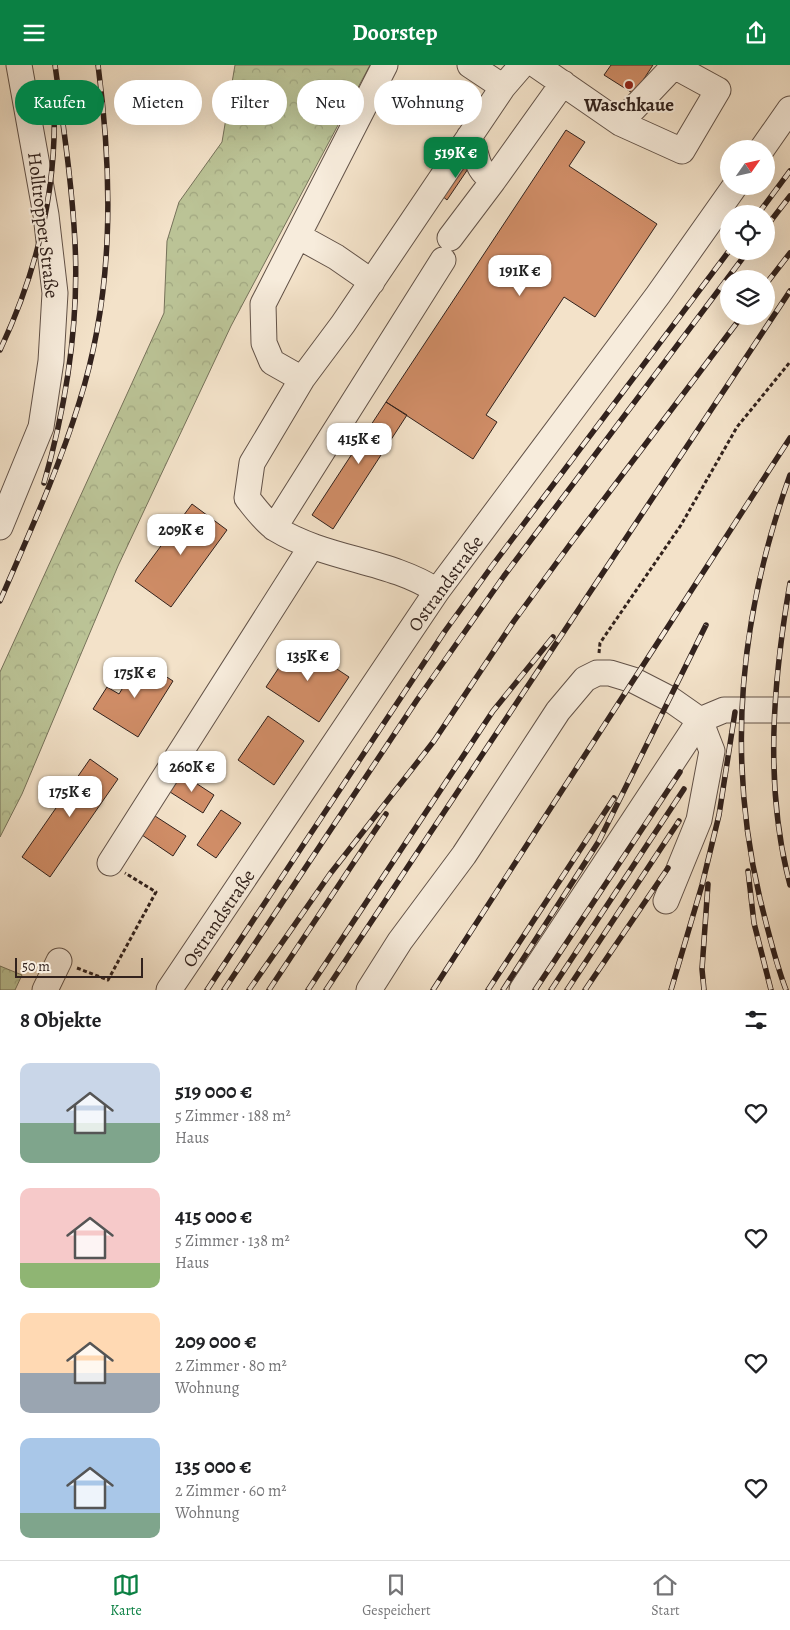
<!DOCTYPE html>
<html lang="de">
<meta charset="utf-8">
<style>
body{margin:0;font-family:Alegreya,serif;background:#f6f6f6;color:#202124;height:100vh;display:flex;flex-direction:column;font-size:19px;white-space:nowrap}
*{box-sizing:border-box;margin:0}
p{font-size:16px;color:#757577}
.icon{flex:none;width:28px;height:28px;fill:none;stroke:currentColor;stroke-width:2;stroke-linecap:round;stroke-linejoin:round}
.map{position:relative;height:925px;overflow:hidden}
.side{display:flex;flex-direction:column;background:#fff;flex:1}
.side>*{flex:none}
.guide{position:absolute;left:15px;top:15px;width:500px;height:45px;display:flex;gap:10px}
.needle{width:32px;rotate:56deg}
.fabs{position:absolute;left:720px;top:75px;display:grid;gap:10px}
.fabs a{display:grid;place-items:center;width:55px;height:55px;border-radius:50%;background:#fff;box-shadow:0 5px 20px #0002;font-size:25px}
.scale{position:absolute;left:15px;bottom:12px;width:128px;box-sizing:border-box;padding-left:5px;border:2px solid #32221d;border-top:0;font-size:14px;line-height:18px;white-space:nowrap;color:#32221d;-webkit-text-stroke:4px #f7ecdc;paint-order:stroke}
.price{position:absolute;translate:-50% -42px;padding:0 11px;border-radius:10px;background:#fff;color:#222;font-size:16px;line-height:32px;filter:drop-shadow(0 1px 2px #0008)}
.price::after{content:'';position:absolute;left:50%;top:30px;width:15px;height:11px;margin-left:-8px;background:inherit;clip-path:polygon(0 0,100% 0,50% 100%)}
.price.active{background:#0b8043;color:#fff}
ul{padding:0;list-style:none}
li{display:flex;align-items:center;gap:15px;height:125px;padding:0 20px}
li span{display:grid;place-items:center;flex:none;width:140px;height:100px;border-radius:10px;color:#555}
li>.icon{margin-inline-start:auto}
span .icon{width:60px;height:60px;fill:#fffc;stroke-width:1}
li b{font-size:21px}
h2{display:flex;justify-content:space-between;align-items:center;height:60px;padding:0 20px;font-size:21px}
.pill{padding:0 18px;border-radius:22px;background:#fff;box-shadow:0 5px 20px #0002;font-size:18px;line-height:45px}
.pill.active{background:#0b8043;color:#fff}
header{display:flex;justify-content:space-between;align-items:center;height:65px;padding:0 20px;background:#0b8043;color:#fff;font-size:22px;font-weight:600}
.tab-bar{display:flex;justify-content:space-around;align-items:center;height:70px;border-top:1px solid #e0e0e0;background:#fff;font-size:14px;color:#757577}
.tab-bar a{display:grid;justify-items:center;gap:2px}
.tab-bar .active{color:#0b8043}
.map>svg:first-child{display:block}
.forest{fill:url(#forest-crowns);stroke:#76725a}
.building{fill:#d08d67;stroke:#32221d}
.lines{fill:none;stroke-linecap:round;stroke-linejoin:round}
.minor-casing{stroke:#625248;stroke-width:27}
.path{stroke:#32221d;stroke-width:3;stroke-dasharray:4 2.5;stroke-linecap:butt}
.minor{stroke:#f7ecdc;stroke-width:25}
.rail-casing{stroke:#32221d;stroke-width:5.5}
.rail{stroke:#f7ecdc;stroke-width:4;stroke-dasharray:11;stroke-linecap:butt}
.poi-dot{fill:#8f2418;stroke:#f7ecdc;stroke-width:2}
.labels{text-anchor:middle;stroke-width:4;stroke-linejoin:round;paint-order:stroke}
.poi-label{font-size:19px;font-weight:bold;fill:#32221d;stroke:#f7ecdc}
.street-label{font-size:19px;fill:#32221d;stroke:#f7ecdc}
</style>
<header><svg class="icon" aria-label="menu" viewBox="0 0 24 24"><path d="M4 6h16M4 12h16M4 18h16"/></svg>Doorstep<svg class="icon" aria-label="share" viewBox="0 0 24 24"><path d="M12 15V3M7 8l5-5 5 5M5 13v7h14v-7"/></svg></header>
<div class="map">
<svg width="790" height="925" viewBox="0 0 790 925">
<defs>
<pattern id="forest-crowns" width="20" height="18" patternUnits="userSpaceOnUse" patternTransform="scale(1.25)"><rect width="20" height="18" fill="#bbc396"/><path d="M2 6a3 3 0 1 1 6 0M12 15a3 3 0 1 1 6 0" fill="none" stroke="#a1a781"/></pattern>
</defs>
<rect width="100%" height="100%" fill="#f3e2c9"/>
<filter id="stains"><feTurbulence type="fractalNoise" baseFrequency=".004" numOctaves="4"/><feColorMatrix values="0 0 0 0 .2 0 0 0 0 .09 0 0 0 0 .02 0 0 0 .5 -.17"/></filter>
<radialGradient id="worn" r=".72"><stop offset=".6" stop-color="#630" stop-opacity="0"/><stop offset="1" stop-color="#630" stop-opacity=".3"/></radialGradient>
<path class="forest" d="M235,0H370L231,261L118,501L22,729L0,772V607L164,248L167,176L179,137L222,77Z
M0,901L22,910L15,925H0Z"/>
<path class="building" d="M611,0H653L634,29L604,10Z
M566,65L585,77L569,101L657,159L595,252L564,232L486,350L497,357L473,394L386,337Z
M465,94L472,98L447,135L441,130Z
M386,337L407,350L333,464L312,450Z
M192,439L227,465L171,542L135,516Z
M296,577L349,612L319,657L266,622Z
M140,595L173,616L138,672L93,644L107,622L119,629Z
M268,651L304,676L274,720L238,695Z
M90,694L118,714L50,812L22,792Z
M182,709L214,730L203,748L170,727Z
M221,745L241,758L216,793L197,780Z
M155,751L186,771L173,791L142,770Z"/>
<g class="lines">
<g class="minor-casing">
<path id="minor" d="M470,0L503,22
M536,0L620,58L682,86L718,25L674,1L620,58
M762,84L790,44
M493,116L563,18
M298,171L336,192L372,217
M450,173L493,116C473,101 480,93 469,72
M302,314L272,297L264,278L263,239L385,0
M0,462L41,362L51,296L55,228L46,150L19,0
M274,463L443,195
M437,526C390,495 327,495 276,464C265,457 255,443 247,433L252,398L302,314L343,259L503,22L522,0
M110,798L311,482
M45,925L59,896
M169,925L437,526L658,230L735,121
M369,925L400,876L464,790L558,646L585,614L597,608H610L633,615L670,634L700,655L712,686L699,755L666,836
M522,925L700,655L724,645H790"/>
</g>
<path class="path" d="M599,588L600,578L681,460L737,362L790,297
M77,903L108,915L156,827L125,808"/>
<use href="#minor" class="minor"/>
<g class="rail-casing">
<path id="rail" d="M758,149L790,106
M766,162L790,131
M766,219L790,188
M0,285C36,209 57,125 54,40
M44,418C66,341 79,258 75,178C72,118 63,59 55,0
M790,518C773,617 764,721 790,820
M0,536C28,471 58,406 79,338C114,228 113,114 98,0
M748,806L754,858L771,925
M207,925L445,566L492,501L729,186
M224,925L417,635L504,511L748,186
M249,925L330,809L434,676L514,556L571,478L742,251
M269,925L386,749
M308,925L493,646L553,572
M326,925L790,226
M433,925L790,373
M488,925L614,733
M503,925L599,776L706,560
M535,925L680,707
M551,925L684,724
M567,925L679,756
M585,925L668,803
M671,925L702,820L719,750L735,647
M704,925L702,904L708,819
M786,925C775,896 768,865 760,834C726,689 740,550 790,410"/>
</g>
<use href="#rail" class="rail"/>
</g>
<circle class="poi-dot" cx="629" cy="20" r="5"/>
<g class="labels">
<g class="poi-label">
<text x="629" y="46">Waschkaue</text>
</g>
<g class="street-label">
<text transform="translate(44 160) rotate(83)" y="7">Holltropper Straße</text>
<text transform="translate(445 518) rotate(-54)" y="7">Ostrandstraße</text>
<text transform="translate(218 853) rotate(-56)" y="7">Ostrandstraße</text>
</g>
</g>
<rect width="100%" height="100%" filter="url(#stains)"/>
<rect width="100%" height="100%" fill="url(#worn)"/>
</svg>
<div class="fabs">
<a><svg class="needle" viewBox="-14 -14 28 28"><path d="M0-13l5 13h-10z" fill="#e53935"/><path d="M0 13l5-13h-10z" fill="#757577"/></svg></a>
<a><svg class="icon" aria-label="locate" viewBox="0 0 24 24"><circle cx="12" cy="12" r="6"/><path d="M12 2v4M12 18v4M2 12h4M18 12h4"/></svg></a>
<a><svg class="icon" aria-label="layers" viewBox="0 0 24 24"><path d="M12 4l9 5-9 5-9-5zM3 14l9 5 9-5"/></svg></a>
</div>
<div class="scale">50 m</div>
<b class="price active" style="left:456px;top:114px">519K €</b>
<b class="price" style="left:520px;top:232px">191K €</b>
<b class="price" style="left:359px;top:400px">415K €</b>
<b class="price" style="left:181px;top:491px">209K €</b>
<b class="price" style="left:308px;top:617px">135K €</b>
<b class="price" style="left:135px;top:634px">175K €</b>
<b class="price" style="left:192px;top:728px">260K €</b>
<b class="price" style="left:70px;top:753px">175K €</b>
<div class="guide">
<a class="pill active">Kaufen</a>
<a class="pill">Mieten</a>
<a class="pill">Filter</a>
<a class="pill">Neu</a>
<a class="pill">Wohnung</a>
</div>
</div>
<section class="side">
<h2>8 Objekte<svg class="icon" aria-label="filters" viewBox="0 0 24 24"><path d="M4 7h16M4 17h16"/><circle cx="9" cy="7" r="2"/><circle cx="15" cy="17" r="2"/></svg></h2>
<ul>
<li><span style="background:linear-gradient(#c9d6e8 60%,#7fa58c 0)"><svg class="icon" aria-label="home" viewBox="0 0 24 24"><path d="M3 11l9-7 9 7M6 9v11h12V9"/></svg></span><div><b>519 000 €</b><p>5 Zimmer · 188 m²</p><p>Haus</p></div><svg class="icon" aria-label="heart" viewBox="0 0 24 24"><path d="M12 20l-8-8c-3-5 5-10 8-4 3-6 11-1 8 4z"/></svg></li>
<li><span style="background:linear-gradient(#f6c9c9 75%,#8fb573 0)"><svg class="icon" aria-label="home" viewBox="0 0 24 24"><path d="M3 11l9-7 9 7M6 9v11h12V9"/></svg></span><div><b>415 000 €</b><p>5 Zimmer · 138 m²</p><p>Haus</p></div><svg class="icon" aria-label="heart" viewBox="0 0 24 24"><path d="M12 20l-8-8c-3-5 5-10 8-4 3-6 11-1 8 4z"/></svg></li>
<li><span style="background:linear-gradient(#ffd9b3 60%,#9aa5b1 0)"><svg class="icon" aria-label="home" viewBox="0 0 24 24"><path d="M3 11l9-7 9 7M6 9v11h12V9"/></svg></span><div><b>209 000 €</b><p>2 Zimmer · 80 m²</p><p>Wohnung</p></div><svg class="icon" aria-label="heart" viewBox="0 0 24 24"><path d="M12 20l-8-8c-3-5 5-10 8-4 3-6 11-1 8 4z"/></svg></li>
<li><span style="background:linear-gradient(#a9c7e8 75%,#7fa58c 0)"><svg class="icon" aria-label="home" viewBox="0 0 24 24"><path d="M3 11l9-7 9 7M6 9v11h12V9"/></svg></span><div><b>135 000 €</b><p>2 Zimmer · 60 m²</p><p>Wohnung</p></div><svg class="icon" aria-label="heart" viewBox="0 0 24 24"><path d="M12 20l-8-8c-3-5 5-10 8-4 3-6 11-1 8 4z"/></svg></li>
</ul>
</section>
<nav class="tab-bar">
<a class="active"><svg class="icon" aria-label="map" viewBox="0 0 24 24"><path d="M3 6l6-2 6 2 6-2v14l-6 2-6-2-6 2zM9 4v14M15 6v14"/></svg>Karte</a>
<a><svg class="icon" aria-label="saved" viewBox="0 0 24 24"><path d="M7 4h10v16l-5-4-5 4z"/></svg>Gespeichert</a>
<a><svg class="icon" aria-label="home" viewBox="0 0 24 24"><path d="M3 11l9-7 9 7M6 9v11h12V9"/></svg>Start</a>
</nav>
